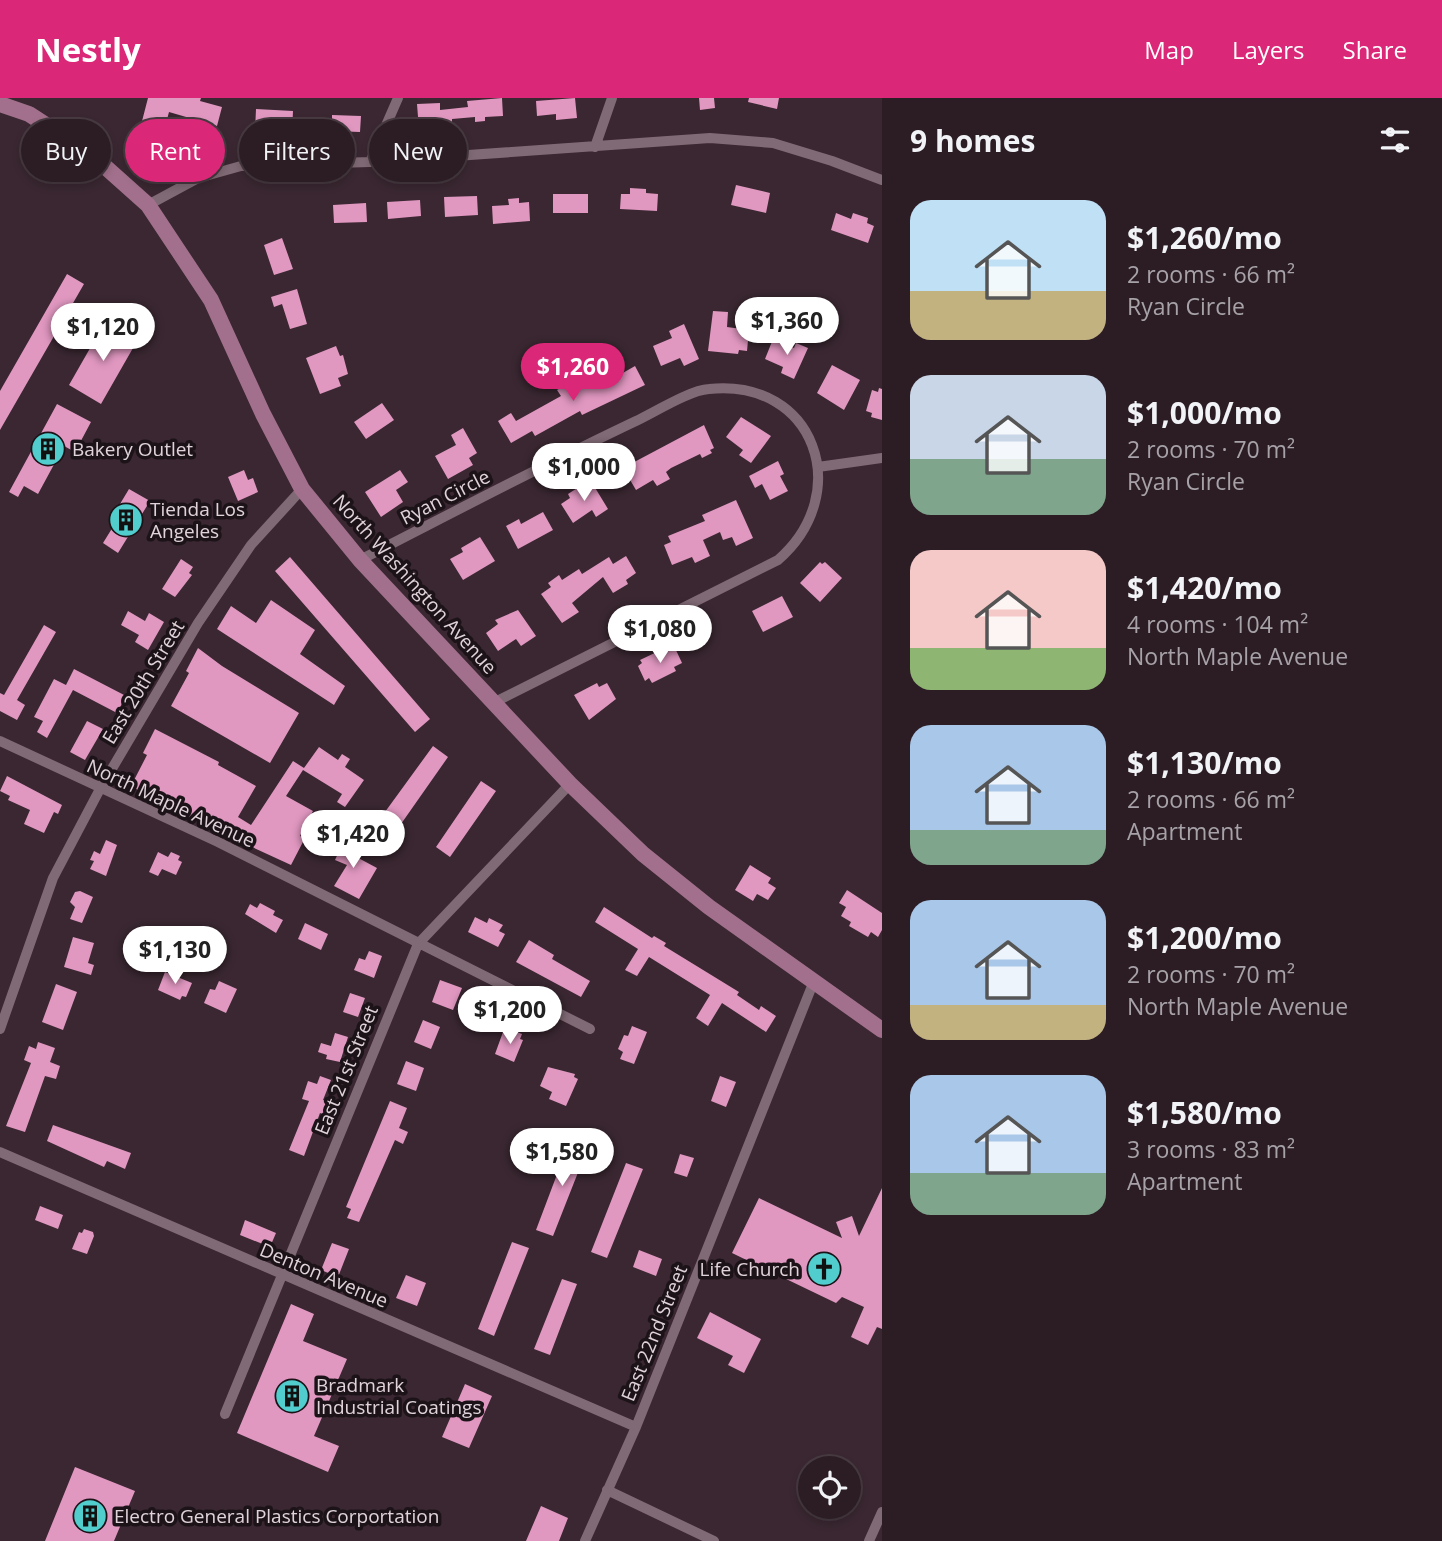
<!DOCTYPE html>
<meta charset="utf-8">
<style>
body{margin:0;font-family:"Open Sans",sans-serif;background:#34262d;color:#f1f3f6;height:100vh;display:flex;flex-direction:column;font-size:26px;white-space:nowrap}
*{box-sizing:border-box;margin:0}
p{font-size:23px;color:#a6a2a7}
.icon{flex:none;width:38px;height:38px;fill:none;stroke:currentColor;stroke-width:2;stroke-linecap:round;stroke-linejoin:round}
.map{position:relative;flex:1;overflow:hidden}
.side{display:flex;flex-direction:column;background:#2c1d25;width:560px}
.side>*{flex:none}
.hud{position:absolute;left:21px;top:21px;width:665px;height:63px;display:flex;gap:14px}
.tools{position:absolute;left:798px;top:1358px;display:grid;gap:14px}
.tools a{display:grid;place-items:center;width:63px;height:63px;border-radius:50%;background:#2c1d25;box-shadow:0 4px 10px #0003,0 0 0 2px #483b42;font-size:35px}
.price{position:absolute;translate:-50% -60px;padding:0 16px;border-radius:24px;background:#fff;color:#222;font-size:23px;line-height:46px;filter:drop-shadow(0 2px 4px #0008)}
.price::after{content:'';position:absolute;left:50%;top:42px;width:21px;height:16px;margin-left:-10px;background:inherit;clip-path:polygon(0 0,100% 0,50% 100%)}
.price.active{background:#db2777;color:#fff}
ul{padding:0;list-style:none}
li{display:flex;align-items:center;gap:21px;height:175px;padding:0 28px}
li span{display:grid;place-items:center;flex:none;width:196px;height:140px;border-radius:21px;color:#555}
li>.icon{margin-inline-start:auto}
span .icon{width:84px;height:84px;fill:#fffc;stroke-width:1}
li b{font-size:30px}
h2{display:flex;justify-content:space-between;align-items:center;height:84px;padding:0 28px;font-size:30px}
.pill{padding:0 24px;border-radius:32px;background:#2c1d25;box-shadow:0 4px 10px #0003,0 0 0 2px #483b42;font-size:24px;line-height:63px}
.pill.active{background:#db2777;color:#fff}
header{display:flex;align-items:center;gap:42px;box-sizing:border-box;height:98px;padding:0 35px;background:#db2777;color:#fff}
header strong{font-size:33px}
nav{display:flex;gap:38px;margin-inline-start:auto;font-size:24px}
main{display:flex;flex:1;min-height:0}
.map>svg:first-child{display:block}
.building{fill:#e097c0}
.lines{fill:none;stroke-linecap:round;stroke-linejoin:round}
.street{stroke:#806a75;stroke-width:10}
.secondary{stroke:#a2708c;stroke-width:16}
.labels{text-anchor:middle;stroke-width:7;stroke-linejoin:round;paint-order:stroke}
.poi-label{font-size:19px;fill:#e0d3da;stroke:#1c1318;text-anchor:start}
.street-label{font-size:19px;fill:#e0d3da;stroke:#1c1318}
</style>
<header>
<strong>Nestly</strong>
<nav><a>Map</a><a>Layers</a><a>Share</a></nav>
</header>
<main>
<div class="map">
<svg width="882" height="1443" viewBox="0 0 882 1443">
<rect width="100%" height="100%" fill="#3a2731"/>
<path class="building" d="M148,0H201L200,3L222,9L217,28L169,14L164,33L141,27Z
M502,0L503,18L485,19V23L475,24V19L452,21V29L406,32L405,20L418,19L417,6L440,5V12L468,9L467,3Z
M575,0L577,20L556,22V16L537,18L536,3Z
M699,0H714L715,10L700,12Z
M749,0H779L777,11L748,4Z
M256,11L293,13L292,35L255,33Z
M332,17L361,18L360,34L332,33Z
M736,87L770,95L766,115L731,107Z
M630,90L646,91V95L658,96L657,113L620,111L621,96H630Z
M553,96H588V115H553Z
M477,98L478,117L445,119L444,99Z
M519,100V105L529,104L530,123L493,126L492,108L509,107L508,101Z
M420,102L421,118L388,121L387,104Z
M366,105L367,124L334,125L333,107Z
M836,115L851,121L853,115L868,120L867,125L874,128L868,145L831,132Z
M282,140L293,171L274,177L264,147Z
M67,176L84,186L0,332V293Z
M297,191L307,226L290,231L282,206L274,209L271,199Z
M713,213L728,214L727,229L749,232L747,253L739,252L738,256L708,253Z
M105,224L137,243L101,306L69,287Z
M684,226L699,261L684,268L680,260L661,268L653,248L672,240L669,233Z
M773,241L794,250L796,245L808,250L794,281L781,275L783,269L765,261Z
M336,248L340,258L343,257L348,276L338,280L341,288L320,296L306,260Z
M832,267L860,282L844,312L817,295Z
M635,268L645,287L582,317L580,313L535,338L532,333L511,345L498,323L511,315L516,323L561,298L557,292L567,286L572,294L609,271L614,280Z
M879,290L882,291V322L871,319L872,315L866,313L872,292L878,294Z
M382,305L394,322L366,341L354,324Z
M57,306L91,324L75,354L64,348L38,396L24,388L18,399L9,394Z
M741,319L771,338L751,365L739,357L743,352L726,339Z
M704,327L714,350L710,352L712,355L702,360L700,356L671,370L666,374L670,381L657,388L653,382L636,392L623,370Z
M463,330L477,355L469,360L473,367L448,381L435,358L456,347L451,337Z
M778,363L784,376L780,378L788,393L770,402L762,386L755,390L749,378Z
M244,372L248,382L253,380L258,394L238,403L228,379Z
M400,372L408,384L396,392L403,404L381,419L365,394Z
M585,385L589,391L594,388L608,411L596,419L592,412L573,425L561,406L570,400L568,396Z
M129,391L150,403L118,455L103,445L116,424L111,421Z
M736,402L753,440L736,448L732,439L723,442L720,434L703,442L710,458L695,465L692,459L672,467L664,447L671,444L668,438L705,423L702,417Z
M543,414L553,432L518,451L506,428L519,421L521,426Z
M480,439L495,463L463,482L450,461L463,454L461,450Z
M626,458L636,475L626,482L628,486L613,495L603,479L572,505L579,514L562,525L541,496L551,489L548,485L559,477L562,482L579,471L582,476L609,459L613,466Z
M290,459L430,621L415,634L275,473Z
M181,461L193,469L189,475L192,477L175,499L162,491Z
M820,464L822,466L825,464L842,480L820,504L800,485Z
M782,498L793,519L763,534L752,513Z
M271,502L315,532L300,556L345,588L334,607L217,531L231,508L256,525Z
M518,512L536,538L521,548L516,541L498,553L486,535L498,526L495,522Z
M128,513L145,523L149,515L164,524L148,552L135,544L139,537L121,527Z
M44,527L56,534L17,602L25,607L17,622L0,613V595L4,597Z
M198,550L222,568L299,615L270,665L171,608L189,575L186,573Z
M665,550L667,554L675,550L682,565L674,569L676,573L652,585L649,580L645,583L638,568L642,565L640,562Z
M74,571L126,598L117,615L73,592L47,640L37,634L43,623L34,619L54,581L66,587Z
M597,585L599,589L607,585L616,601L589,622L574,597Z
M87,623L103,631L85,662L70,654Z
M155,631L219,664L218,667L256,688L238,719L251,727L293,663L304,670L319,649L338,662L342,656L350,661L345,669L364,682L345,709L337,704L342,696L303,672L286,698L313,713L300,738L305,740L291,767L176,714L131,688L147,657L143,655Z
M433,648L448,659L401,726L385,714Z
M7,678L62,707L58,716L54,714L44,735L24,726L30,712L8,702L10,698L0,693Z
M481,683L496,693L450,759L436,749Z
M348,734L357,738L349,755L377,770L359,801L334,788L347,767L335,762Z
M106,742L117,747L106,778L90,771L94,763L90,762L94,753L100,756Z
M158,754L168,759L171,754L180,758L178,762L182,764L176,777L162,771L158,778L149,774Z
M750,767L771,780L768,785L776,790L768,802L757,796L753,803L735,792Z
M847,792L882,815V832L878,839L871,834L868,839L849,828L851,824L841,818L846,809L839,805Z
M80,793L93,799L82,825L70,821L75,809L70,804L75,794Z
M260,805L275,813L273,817L283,822L276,835L245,816L250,806L257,810Z
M604,809L652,840L654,838L666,845L664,848L739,894L737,897L759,912L761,908L776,918L766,934L722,905L708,928L696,920L710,897L649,859L637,878L625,872L638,851L595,824Z
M475,819L487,825L489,820L503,827L499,833L505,836L498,849L468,834Z
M305,825L328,836L321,852L298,841Z
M73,839L94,845L88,865L94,867L91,877L64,869Z
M529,842L554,857L552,861L590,883L581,899L516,864Z
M369,853L382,858L374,880L354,872L359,860L365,862Z
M165,874L192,885L186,899L182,898L180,902L158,892Z
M440,882L462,890L453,912L432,904Z
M219,883L237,891L226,915L204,905L210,891L215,892Z
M56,886L77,894L63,932L42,924Z
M350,895L365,900L358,919L343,914Z
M423,922L440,929L431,951L414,944Z
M632,928L647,934L634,966L620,961L623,954L618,951L624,937L628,938Z
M512,932L522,936L520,941L523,942L514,964L495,956L503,934L510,937Z
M335,935L348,939L340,964L326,961L327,957L318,954L321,945L331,948Z
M38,944L55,950L50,964L60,968L56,981L45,978L25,1034L6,1028L31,965L24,962L29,948L36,951Z
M406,963L424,970L416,993L397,986Z
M548,969L575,976L574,979L578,981L566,1008L549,1001L552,994L540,988Z
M320,978L331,982L323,1002L331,1005L327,1018L320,1015L304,1058L289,1052L309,1003L302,1001L308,983L317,986Z
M720,978L736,984L726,1009L711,1003Z
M390,1003L407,1010L399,1030L408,1034L403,1046L395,1042L359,1124L347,1120L351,1111L346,1109Z
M53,1027L131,1055L125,1071L107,1063L104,1069L47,1043Z
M570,1042L588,1049L553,1138L536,1132Z
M680,1056L694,1060L687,1079L674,1075Z
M626,1065L643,1071L607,1160L591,1154Z
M882,1090V1231L877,1229L868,1247L851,1239L864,1209L842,1199L836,1205L732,1155L759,1100L842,1140L836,1124L852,1118L859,1138Z
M40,1108L63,1117L58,1131L35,1122Z
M245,1122L276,1135L270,1149L240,1137Z
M84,1131L93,1134L94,1138L87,1156L72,1151L79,1134L82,1135Z
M512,1144L529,1150L494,1238L478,1231Z
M332,1145L349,1151L338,1179L321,1172Z
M639,1152L662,1161L656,1178L633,1169Z
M406,1177L426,1185L417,1208L396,1200Z
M562,1181L577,1186L550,1257L534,1251Z
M291,1206L314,1216L303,1243L347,1261L314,1338L339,1348L328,1374L237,1335Z
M710,1214L761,1241L744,1275L728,1267L733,1258L697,1240Z
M465,1286L492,1298L469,1350L442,1339Z
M75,1369L135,1393L114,1443H45Z
M541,1408L568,1420L559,1443H526Z"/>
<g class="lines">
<path class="street" d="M595,49L612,0
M370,64L398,0
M148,107L198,80L241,68L370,64L710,40L773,45L832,63L882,82
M818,369L882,360
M360,462C452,415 543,367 636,323C655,314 690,292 709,291C815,280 855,395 778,462L493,605
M0,643L218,744L590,931
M0,931L53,780L100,691L198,525L251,447L302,391
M0,1054L636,1329
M225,1316L418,846L570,686
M607,1392L714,1443
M585,1443L636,1329L814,883
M869,1443L882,1414"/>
<path class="secondary" d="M0,6L29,16L92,57L148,107L211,202L263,316L302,391L360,462L570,686L643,756L709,809L882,932"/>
</g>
<defs>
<g id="building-disc" transform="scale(1.75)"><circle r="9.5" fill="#52cdcd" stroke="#1c1318"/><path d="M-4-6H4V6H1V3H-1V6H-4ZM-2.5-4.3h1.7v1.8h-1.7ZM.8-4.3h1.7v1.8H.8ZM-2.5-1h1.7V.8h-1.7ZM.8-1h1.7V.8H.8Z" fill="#111"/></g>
<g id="church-disc" transform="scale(1.75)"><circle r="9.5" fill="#52cdcd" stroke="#1c1318"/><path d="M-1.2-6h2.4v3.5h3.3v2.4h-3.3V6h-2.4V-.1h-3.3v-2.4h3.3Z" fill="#111"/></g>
</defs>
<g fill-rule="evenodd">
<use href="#building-disc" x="48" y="351"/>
<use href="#building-disc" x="126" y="422"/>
<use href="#church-disc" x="824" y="1171"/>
<use href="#building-disc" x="292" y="1298"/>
<use href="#building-disc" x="90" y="1418"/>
</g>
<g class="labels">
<g class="poi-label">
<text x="72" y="358">Bakery Outlet</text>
<text x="150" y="418">Tienda Los<tspan x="150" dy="22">Angeles</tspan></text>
<text x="800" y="1178" text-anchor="end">Life Church</text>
<text x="316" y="1294">Bradmark<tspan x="316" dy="22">Industrial Coatings</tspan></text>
<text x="114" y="1425">Electro General Plastics Corportation</text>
</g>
<g class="street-label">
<text transform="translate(445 399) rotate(-27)" y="7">Ryan Circle</text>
<text transform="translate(415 486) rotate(48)" y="7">North Washington Avenue</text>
<text transform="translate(143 584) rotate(-59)" y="7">East 20th Street</text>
<text transform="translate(171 705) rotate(25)" y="7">North Maple Avenue</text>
<text transform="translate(346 972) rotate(-68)" y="7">East 21st Street</text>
<text transform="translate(324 1177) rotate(23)" y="7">Denton Avenue</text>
<text transform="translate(654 1235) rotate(-68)" y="7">East 22nd Street</text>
</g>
</g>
</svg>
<div class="tools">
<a><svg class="icon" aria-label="locate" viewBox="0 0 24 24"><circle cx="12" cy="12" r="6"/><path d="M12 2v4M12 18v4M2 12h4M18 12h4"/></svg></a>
</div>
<b class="price" style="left:787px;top:259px">$1,360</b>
<b class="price" style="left:103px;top:265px">$1,120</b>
<b class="price active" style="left:573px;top:305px">$1,260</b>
<b class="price" style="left:584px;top:405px">$1,000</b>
<b class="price" style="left:660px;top:567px">$1,080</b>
<b class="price" style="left:353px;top:772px">$1,420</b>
<b class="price" style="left:175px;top:888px">$1,130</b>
<b class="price" style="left:510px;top:948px">$1,200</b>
<b class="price" style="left:562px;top:1090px">$1,580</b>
<div class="hud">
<a class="pill">Buy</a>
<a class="pill active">Rent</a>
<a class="pill">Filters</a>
<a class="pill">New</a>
</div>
</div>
<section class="side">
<h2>9 homes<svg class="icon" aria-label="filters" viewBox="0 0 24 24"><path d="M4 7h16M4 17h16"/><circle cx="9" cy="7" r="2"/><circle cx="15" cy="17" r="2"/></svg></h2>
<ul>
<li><span style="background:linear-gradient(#bfe0f5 65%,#c2b280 0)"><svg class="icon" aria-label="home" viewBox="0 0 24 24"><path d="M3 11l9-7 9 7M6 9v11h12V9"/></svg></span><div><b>$1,260/mo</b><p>2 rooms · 66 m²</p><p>Ryan Circle</p></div></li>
<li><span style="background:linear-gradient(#c9d6e8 60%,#7fa58c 0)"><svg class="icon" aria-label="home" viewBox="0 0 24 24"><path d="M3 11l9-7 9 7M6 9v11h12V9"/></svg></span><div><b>$1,000/mo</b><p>2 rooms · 70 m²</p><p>Ryan Circle</p></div></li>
<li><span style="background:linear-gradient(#f6c9c9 70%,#8fb573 0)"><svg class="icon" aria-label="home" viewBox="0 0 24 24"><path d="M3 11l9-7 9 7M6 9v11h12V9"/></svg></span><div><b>$1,420/mo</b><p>4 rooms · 104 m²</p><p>North Maple Avenue</p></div></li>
<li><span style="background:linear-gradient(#a9c7e8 75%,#7fa58c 0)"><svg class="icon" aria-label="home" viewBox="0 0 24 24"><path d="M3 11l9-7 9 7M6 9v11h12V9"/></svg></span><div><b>$1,130/mo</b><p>2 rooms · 66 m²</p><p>Apartment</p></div></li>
<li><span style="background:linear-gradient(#a9c7e8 75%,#c2b280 0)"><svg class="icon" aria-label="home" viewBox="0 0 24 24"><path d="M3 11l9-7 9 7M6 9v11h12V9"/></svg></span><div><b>$1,200/mo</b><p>2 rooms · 70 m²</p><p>North Maple Avenue</p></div></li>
<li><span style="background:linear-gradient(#a9c7e8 70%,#7fa58c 0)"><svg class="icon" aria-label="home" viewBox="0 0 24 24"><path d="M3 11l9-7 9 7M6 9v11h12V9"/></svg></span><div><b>$1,580/mo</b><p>3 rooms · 83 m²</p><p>Apartment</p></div></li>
</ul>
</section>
</main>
